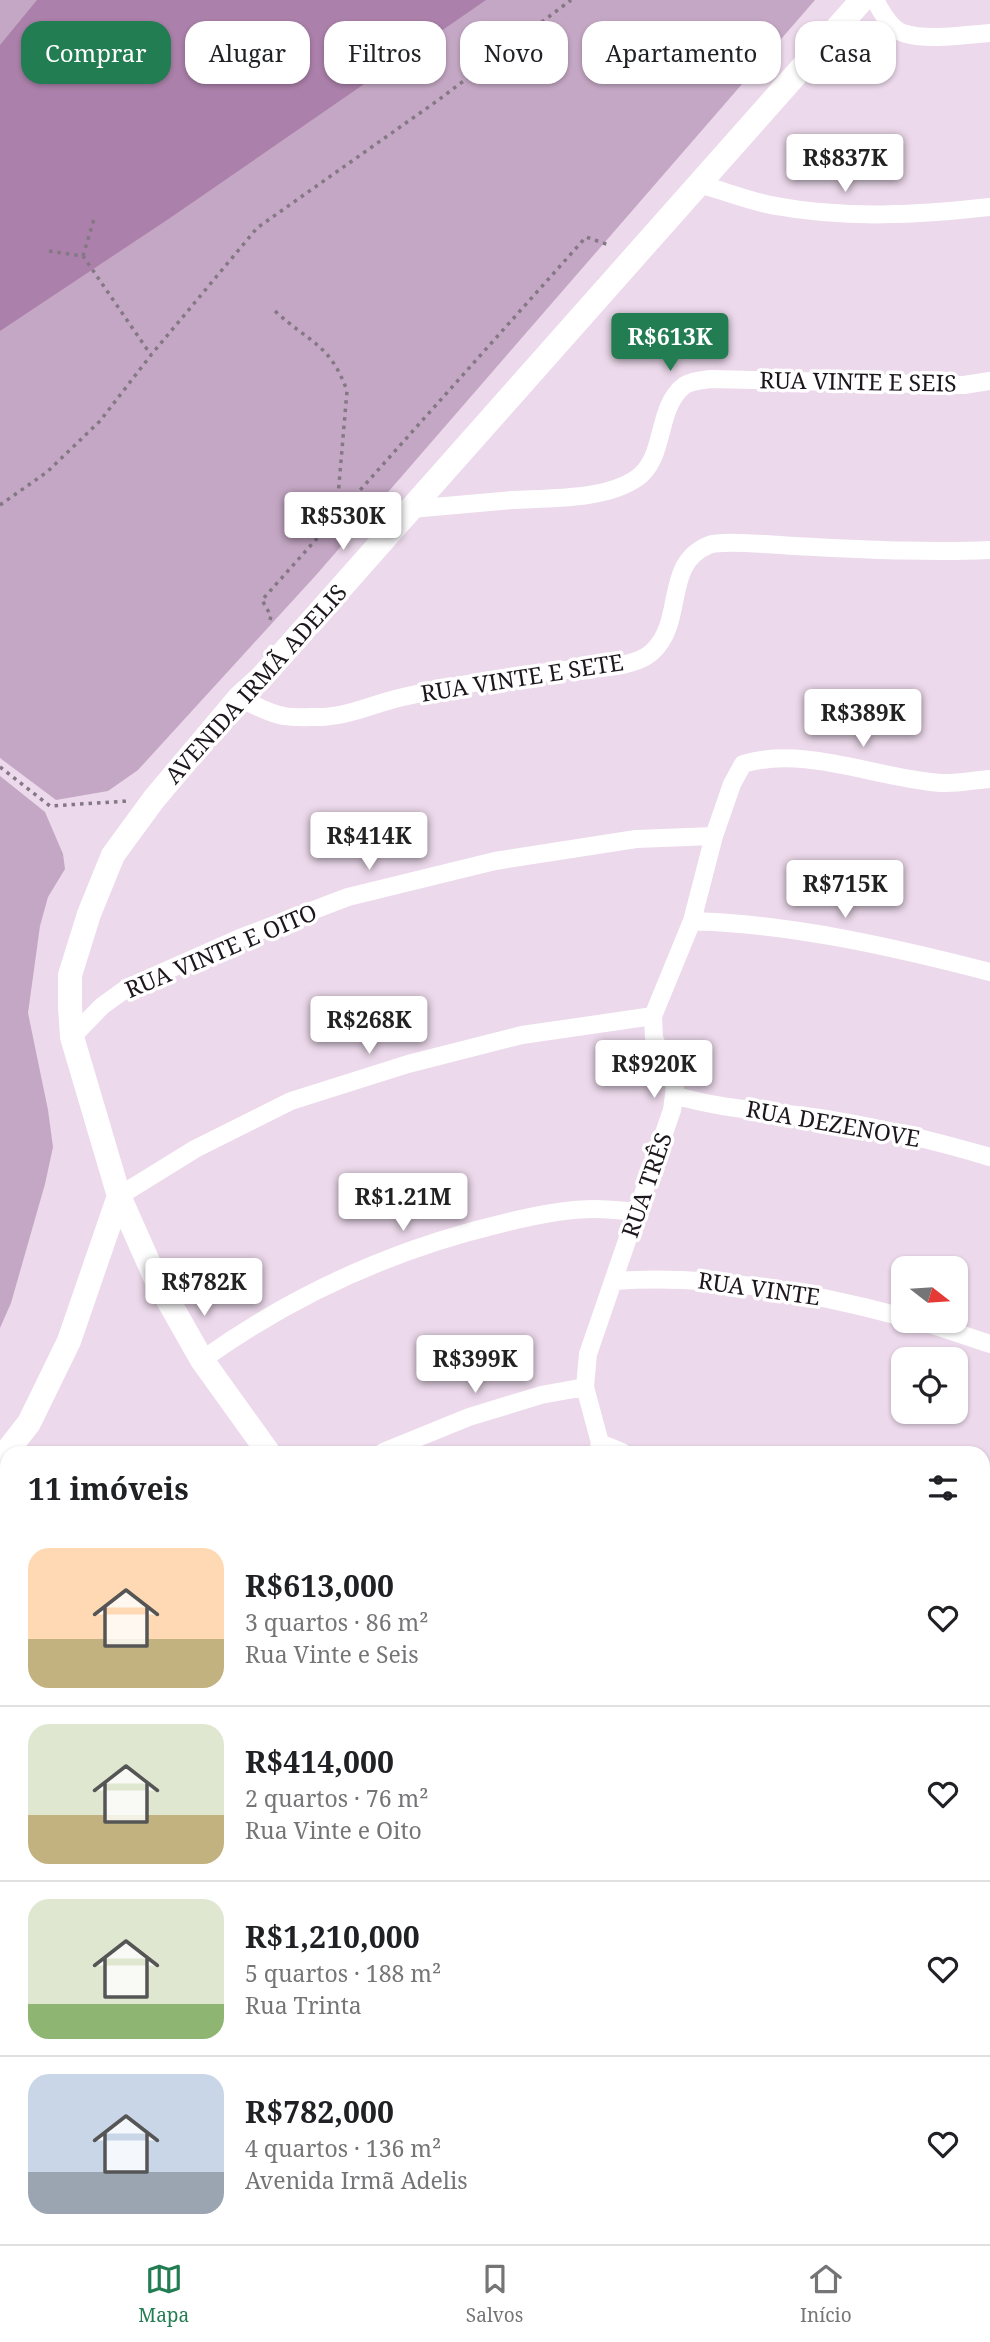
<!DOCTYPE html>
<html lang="pt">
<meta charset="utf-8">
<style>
body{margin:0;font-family:"Noto Serif",serif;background:#f6f6f6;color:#202124;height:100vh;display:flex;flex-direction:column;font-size:26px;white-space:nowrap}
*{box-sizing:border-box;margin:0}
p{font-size:23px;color:#757577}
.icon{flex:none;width:38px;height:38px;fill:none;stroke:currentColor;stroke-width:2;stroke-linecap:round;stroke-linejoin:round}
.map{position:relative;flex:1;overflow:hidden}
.side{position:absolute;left:0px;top:1446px;width:990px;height:800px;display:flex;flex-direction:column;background:#fff;border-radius:21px 21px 0 0;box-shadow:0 2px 5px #0004}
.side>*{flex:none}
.top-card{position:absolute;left:21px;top:21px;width:948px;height:63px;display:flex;gap:14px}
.needle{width:46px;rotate:107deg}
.buttons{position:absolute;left:891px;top:1256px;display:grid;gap:14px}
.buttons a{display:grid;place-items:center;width:77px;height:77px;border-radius:14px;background:#fff;box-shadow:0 2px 5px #0004;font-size:35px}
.price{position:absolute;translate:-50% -60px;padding:0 16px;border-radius:7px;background:#fff;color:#222;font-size:23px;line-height:46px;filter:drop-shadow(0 2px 4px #0008)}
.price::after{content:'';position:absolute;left:50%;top:42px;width:21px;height:16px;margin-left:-10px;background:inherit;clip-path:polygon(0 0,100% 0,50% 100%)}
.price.on{background:#237d53;color:#fff}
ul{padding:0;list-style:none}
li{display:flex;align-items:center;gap:21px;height:175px;padding:0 28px}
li+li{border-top:2px solid #e0e0e0}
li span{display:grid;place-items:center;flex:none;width:196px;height:140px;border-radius:21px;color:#555}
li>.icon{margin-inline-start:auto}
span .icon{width:84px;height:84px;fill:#fffc;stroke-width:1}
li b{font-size:30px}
h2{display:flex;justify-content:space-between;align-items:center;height:84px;padding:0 28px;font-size:30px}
.tag{padding:0 24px;border-radius:21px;background:#fff;box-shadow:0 2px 5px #0004;font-size:24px;line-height:63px}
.tag.on{background:#237d53;color:#fff}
.menu{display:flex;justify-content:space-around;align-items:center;height:98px;border-top:2px solid #e0e0e0;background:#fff;font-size:19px;color:#757577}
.menu a{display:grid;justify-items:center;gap:4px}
.menu .on{color:#237d53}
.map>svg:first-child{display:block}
.green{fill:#c4a7c4}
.water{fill:#ab80aa}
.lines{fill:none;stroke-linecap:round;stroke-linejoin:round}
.path{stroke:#847884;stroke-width:3.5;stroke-dasharray:3.5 5;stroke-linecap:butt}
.street{stroke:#fff;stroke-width:18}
.secondary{stroke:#fff;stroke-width:24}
.labels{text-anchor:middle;stroke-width:7;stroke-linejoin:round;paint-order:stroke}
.street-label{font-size:23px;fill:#1d171d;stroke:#fff}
</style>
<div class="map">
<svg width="990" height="2244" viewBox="0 0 990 2244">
<rect width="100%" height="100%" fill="#ecd9eb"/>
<path class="green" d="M0,0H815L317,574L138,770L108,791L56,800L0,758Z
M0,776L45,812L63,854L65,869L48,897L40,926L28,1013L48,1110L53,1147L45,1184L11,1303L0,1328Z"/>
<path class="water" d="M37,0H486L170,218L0,331V45Z"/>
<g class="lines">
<path class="path" d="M49,251L83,256L151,355
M83,256L94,219
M275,311C308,342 330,343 347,391L338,496L343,511
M0,505L47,472L100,421L151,355L257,228L437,101L571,0
M270,620L271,616L262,600L586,237L609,245
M0,767L50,806L128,801"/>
<path class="street" d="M875,0C881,11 890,29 903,33C926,41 965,35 990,33
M699,184C725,191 751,202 776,206C846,219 920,215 990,207
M411,509C445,506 479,503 512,500C550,498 606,500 637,478C667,457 655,407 685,385C692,381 703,380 711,379L964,385L990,381
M239,698C253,704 269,714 284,716C295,718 309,717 321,717C350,716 375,703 403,697C455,685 511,676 565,670C589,668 634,669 652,652C686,621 662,564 709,545C722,540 777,545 794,546C859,549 924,553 990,550
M692,921C792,924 893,947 990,972
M72,1037L102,1006L127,988L240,938L348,897L495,861L636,839L714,836
M674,1095C726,1111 780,1111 833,1120C886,1129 939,1142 990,1157
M119,1196L195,1149L291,1101L408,1064L522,1035L653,1016
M614,1281C709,1274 811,1292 903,1317
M921,1321L990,1344
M202,1360C294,1294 391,1250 500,1224C531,1216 564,1209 595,1209C609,1209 624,1211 638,1212
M600,1443L622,1452
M383,1452L469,1417L541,1395L585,1387
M598,1452L600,1443L585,1387L588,1354L672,1110L675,1087L654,1038L653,1016L692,921L714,836L732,784L743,764C804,745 879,779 941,783C957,784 974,780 990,779
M984,1523L990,1522
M984,1669L990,1665
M0,1760L7,1759
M984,1859L990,1849
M0,1934H7
M0,2119L7,2118
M510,2238L511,2244
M690,2244V2238
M868,2244V2238"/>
<path class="secondary" d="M268,1452L202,1360L155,1277L119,1196L72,1037L70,1007V975L89,914L113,855L154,799L239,698L261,678L862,0
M0,1460L29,1423L69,1341L119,1196
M0,1560H7
M984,1892L990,1896
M984,1926L990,1929"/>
</g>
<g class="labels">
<g class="street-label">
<text transform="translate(858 382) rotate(1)" y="8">RUA VINTE E SEIS</text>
<text transform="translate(522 678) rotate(-9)" y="8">RUA VINTE E SETE</text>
<text transform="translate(256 684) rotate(-48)" y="8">AVENIDA IRMÃ ADELIS</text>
<text transform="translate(221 951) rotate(-23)" y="8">RUA VINTE E OITO</text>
<text transform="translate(833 1124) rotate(10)" y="8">RUA DEZENOVE</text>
<text transform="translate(647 1185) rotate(-71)" y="8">RUA TRÊS</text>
<text transform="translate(759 1289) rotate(8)" y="8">RUA VINTE</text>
</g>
</g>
</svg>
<div class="buttons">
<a><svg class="needle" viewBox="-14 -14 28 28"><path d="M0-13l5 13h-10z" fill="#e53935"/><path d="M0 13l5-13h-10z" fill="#757577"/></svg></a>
<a><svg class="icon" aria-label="locate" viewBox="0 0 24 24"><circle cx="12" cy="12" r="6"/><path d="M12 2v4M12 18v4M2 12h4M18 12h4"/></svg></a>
</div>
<b class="price" style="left:845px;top:194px">R$837K</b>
<b class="price on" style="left:670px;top:373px">R$613K</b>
<b class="price" style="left:343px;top:552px">R$530K</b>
<b class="price" style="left:863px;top:749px">R$389K</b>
<b class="price" style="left:369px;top:872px">R$414K</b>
<b class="price" style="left:845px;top:920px">R$715K</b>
<b class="price" style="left:369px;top:1056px">R$268K</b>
<b class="price" style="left:654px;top:1100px">R$920K</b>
<b class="price" style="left:403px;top:1233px">R$1.21M</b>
<b class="price" style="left:204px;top:1318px">R$782K</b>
<b class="price" style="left:475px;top:1395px">R$399K</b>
<div class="top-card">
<a class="tag on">Comprar</a>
<a class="tag">Alugar</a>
<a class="tag">Filtros</a>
<a class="tag">Novo</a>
<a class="tag">Apartamento</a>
<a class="tag">Casa</a>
</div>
<section class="side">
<h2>11 imóveis<svg class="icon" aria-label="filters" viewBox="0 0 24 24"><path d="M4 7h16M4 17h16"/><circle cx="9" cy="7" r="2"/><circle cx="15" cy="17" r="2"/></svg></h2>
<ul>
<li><span style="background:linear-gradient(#ffd9b3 65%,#c2b280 0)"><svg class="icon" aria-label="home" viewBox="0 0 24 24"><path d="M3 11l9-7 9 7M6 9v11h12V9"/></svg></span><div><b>R$613,000</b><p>3 quartos · 86 m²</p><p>Rua Vinte e Seis</p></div><svg class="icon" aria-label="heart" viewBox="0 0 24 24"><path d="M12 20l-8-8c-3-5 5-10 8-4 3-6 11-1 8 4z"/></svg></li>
<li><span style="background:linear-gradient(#dfe7d0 65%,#c2b280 0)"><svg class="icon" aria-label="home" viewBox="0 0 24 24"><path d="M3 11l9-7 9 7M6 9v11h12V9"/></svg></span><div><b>R$414,000</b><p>2 quartos · 76 m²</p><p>Rua Vinte e Oito</p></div><svg class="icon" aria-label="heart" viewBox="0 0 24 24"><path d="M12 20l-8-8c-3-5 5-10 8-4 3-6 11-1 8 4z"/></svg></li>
<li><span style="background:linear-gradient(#dfe7d0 75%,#8fb573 0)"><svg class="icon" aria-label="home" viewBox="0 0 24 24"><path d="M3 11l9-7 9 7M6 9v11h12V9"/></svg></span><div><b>R$1,210,000</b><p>5 quartos · 188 m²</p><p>Rua Trinta</p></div><svg class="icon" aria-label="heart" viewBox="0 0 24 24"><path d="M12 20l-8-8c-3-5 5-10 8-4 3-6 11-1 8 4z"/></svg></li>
<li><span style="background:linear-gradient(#c9d6e8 70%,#9aa5b1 0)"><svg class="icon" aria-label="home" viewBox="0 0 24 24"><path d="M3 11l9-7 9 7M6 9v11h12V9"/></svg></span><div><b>R$782,000</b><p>4 quartos · 136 m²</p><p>Avenida Irmã Adelis</p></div><svg class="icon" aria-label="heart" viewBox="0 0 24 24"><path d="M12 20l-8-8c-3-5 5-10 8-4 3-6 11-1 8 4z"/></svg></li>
</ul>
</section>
</div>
<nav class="menu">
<a class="on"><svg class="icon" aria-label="map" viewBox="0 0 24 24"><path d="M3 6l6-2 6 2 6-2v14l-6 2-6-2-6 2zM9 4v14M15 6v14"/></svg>Mapa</a>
<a><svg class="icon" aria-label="saved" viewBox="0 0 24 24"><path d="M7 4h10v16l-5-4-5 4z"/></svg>Salvos</a>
<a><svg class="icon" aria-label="home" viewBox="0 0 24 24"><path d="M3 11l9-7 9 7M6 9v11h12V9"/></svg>Início</a>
</nav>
